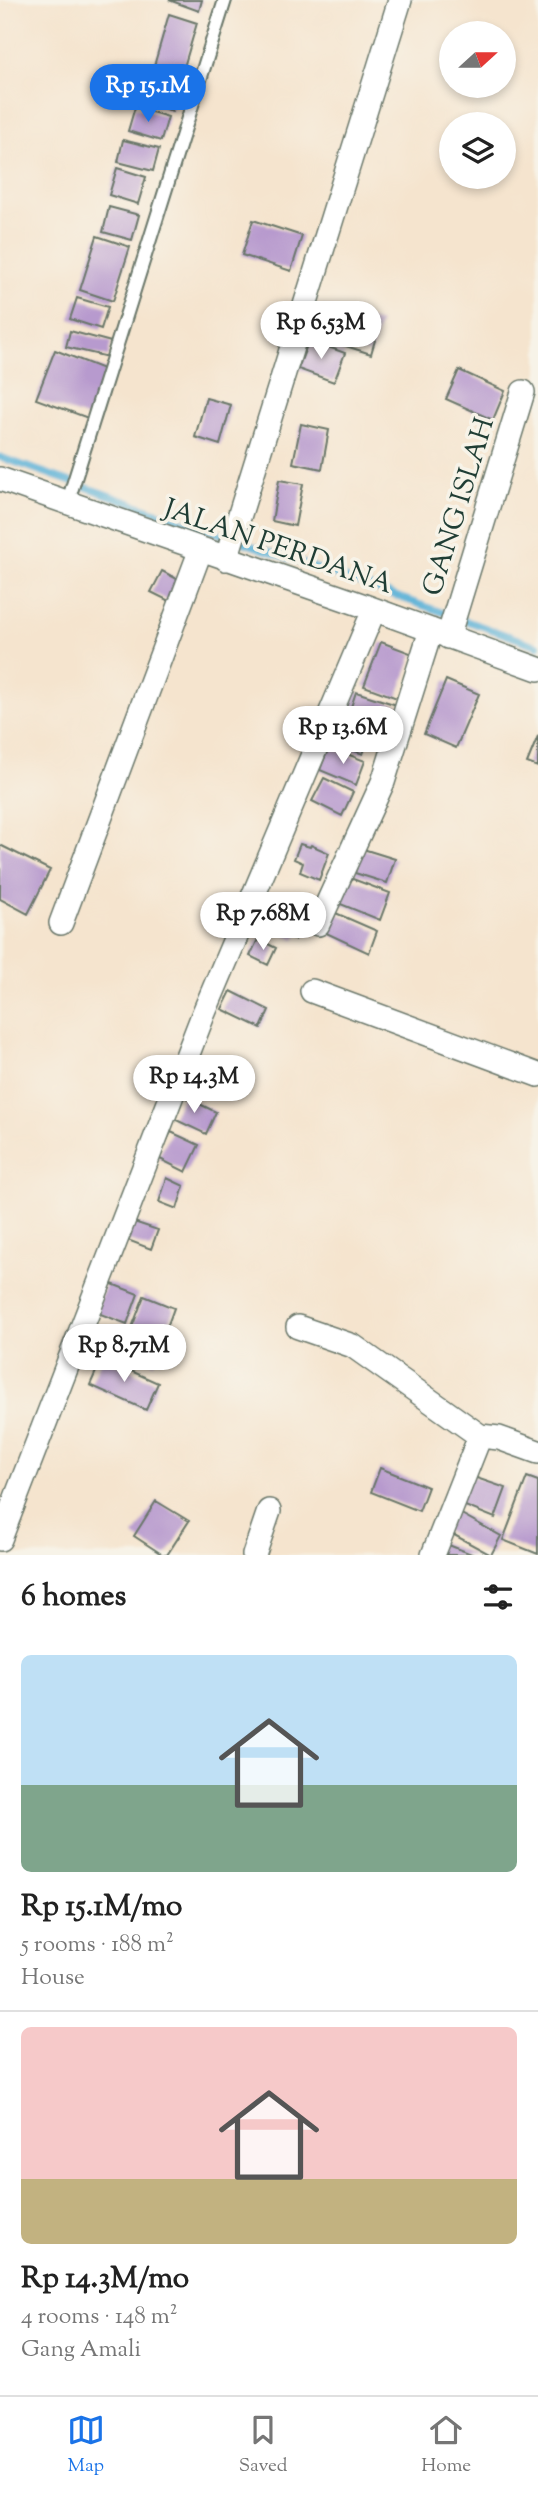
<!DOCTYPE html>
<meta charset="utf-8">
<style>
body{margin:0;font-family:"Sorts Mill Goudy",serif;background:#f2f2f2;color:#222;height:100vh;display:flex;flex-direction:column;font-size:26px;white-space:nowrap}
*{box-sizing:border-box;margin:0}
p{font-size:23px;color:#767676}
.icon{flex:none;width:38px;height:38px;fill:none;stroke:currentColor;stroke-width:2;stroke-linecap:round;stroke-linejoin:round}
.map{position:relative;height:1555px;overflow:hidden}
.side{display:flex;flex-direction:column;background:#fff;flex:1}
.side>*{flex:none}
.needle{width:46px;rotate:69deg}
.buttons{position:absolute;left:439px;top:21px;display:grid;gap:14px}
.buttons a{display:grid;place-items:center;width:77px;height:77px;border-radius:50%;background:#fff;box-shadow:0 4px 10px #0003;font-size:35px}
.price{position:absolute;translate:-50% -60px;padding:0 16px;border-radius:24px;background:#fff;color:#222;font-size:23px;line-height:46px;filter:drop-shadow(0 2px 4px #0008)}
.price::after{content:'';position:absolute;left:50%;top:42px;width:21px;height:16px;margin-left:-10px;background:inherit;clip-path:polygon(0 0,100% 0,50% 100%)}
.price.selected{background:#1a73e8;color:#fff}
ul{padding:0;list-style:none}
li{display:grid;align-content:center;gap:14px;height:371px;padding:0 21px}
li+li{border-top:2px solid #e0e0e0}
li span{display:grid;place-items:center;height:217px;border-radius:10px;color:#555}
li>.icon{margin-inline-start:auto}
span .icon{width:126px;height:126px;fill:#fffc;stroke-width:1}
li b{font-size:30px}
h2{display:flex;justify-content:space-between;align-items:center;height:84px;padding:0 21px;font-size:30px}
.menu{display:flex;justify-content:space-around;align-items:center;height:98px;border-top:2px solid #e0e0e0;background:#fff;font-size:19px;color:#767676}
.menu a{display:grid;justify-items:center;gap:4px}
.menu .selected{color:#1a73e8}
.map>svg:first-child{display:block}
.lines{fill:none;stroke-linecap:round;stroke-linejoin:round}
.stream{stroke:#5ab1d7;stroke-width:7}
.building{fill:#b79ace}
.lane-casing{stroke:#6a776a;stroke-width:16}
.street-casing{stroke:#6a776a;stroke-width:26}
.lane{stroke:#fff;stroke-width:12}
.street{stroke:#fff;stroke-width:23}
.labels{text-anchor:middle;stroke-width:7;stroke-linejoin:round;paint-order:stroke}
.street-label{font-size:28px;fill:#1f3d34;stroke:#f7f3e8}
</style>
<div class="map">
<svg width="538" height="1555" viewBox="0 0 538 1555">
<rect width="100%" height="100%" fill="#f7f3e8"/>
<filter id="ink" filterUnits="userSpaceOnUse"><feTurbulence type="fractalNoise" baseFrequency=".0143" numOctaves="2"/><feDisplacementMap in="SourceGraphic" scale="14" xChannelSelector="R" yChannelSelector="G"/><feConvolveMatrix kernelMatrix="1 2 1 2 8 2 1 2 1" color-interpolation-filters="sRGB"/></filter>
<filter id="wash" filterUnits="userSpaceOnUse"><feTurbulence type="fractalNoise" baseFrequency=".00686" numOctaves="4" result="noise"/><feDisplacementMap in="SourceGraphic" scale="28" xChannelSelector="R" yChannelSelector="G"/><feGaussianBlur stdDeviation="1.57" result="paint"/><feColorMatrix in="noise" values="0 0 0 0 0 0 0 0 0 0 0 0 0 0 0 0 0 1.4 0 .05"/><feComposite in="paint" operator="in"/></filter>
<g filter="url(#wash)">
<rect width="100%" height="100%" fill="#f5e4ce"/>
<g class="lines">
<path class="stream" d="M0,457L538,646"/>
</g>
<g id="blocks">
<path class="building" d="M169,0H202L199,11Z
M169,14L197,23L182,74L154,66Z
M147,79L179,90L172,111L140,100Z
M135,107L168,117L161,141L128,131Z
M123,140L159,149L153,171L118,162Z
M117,168L146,177L138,204L109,195Z
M109,207L139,215L132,240L103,232Z
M253,220L302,236L291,271L242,255Z
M97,236L130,247L113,301L80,290Z
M77,298L108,307L101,329L70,319Z
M323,306L380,323L371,354L314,336Z
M70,331L111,342L108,357L66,347Z
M309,340L345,353L334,382L298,369Z
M55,350L106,370L88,418L36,399Z
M459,370L505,391L493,420L446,399Z
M206,398L231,405L220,445L195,437Z
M301,424L329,430L322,469L293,463Z
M279,480L303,484L295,526L272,521Z
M162,571L179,580L169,601L151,592Z
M381,642L413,654L397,698L364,686Z
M446,680L479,694L456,748L424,734Z
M356,692L403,707L394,734L347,719Z
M341,721L371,733L363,754L333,743Z
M538,736V767L527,763Z
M329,747L365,761L356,785L320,770Z
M324,778L353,792L342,816L312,801Z
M300,844L310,847L311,845L329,853L319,880L300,872L303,863L294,859Z
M0,845L50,870L28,914L0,899Z
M363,849L395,859L387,883L355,873Z
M350,878L390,893L380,920L338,903Z
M331,911L377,931L369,953L322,931Z
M275,913L302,926L295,940L268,926Z
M258,939L276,948L268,965L250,956Z
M231,991L269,1010L261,1028L222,1009Z
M183,1096L216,1112L206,1134L172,1118Z
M171,1132L199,1145L186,1172L158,1158Z
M167,1178L184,1186L177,1209L159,1202Z
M131,1221L158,1230L151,1249L125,1239Z
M107,1282L138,1294L127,1324L95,1312Z
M144,1296L174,1308L154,1363L123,1351Z
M102,1358L158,1383L146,1410L90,1385Z
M380,1468L428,1487L419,1511L371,1492Z
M465,1474L506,1488L495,1518L455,1502Z
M527,1477L538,1481V1554L503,1540Z
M156,1501L189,1521L167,1555H163L134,1536Z
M456,1511L501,1536L491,1555L445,1530Z
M441,1542L474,1555H436Z"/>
</g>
</g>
<g filter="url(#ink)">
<use href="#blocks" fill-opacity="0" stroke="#6a776a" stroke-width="2"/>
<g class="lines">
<g class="lane-casing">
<path id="lane" d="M68,501L225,0"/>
</g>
<g class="street-casing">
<path id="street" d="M0,479L362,605L538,669
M226,559L400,0
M448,637L523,392
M61,923L201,549
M318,924L383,782L431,630
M312,991L538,1075
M298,1327L353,1346L480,1436
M0,1539L203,1015L374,610
M254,1555L269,1511
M433,1555L480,1436L499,1438L538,1452"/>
</g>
<use href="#lane" class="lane"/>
<use href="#street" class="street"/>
</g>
</g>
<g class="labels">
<g class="street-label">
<text transform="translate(457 506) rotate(-73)" y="10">GANG ISLAH</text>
<text transform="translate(279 545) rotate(19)" y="10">JALAN PERDANA</text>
</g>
</g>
</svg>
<div class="buttons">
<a><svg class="needle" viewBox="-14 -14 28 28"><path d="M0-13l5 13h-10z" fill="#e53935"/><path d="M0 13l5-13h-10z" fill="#767676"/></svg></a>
<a><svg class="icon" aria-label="layers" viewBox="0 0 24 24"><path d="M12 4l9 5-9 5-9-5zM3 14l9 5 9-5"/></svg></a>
</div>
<b class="price selected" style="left:148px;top:124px">Rp 15.1M</b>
<b class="price" style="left:321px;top:361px">Rp 6.53M</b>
<b class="price" style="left:343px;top:766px">Rp 13.6M</b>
<b class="price" style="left:263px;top:952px">Rp 7.68M</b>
<b class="price" style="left:194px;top:1115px">Rp 14.3M</b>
<b class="price" style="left:124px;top:1384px">Rp 8.71M</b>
</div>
<section class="side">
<h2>6 homes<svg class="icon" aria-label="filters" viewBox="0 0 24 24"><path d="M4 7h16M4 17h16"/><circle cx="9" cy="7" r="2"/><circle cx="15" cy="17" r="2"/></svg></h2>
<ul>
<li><span style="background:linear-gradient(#bfe0f5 60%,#7fa58c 0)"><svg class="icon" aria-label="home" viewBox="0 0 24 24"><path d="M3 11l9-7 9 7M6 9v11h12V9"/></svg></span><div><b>Rp 15.1M/mo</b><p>5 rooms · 188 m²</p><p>House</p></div></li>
<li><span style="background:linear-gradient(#f6c9c9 70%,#c2b280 0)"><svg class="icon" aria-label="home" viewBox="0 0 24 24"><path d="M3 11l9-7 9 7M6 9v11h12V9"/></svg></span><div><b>Rp 14.3M/mo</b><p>4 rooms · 148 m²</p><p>Gang Amali</p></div></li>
</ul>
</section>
<nav class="menu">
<a class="selected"><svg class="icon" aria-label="map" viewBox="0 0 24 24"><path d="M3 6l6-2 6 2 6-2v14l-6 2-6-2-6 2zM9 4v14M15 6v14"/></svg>Map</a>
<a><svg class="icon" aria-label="saved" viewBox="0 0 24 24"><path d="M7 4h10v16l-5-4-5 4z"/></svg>Saved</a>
<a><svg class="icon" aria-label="home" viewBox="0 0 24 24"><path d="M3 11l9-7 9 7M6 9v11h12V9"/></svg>Home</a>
</nav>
